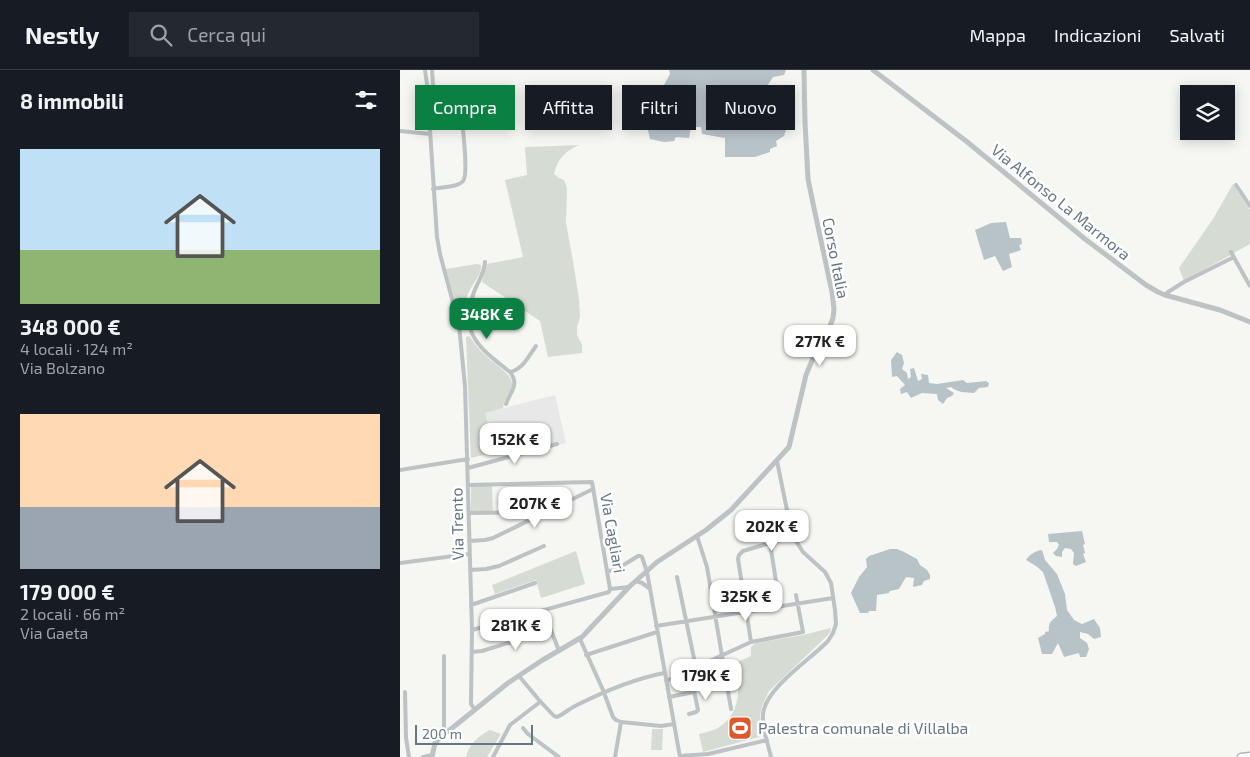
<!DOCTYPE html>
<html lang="it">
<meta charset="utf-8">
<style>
body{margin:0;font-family:"Exo 2",sans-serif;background:#242831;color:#f1f3f6;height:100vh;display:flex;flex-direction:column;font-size:19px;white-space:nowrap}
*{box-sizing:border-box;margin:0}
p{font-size:16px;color:#9ea1a6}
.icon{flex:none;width:28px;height:28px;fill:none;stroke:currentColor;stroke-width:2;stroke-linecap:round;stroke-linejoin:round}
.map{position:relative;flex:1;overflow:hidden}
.sheet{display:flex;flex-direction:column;background:#171b24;width:400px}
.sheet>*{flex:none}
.guide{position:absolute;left:15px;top:15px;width:475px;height:45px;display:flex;gap:10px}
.controls{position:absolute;left:780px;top:15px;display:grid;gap:10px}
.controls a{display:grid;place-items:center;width:55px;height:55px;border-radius:0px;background:#171b24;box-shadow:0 2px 12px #0003;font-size:25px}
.scale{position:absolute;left:15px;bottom:12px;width:118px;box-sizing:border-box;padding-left:5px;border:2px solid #667683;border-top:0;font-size:14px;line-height:18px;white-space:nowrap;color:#667683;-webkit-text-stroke:4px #fff;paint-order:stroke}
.price{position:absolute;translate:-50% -42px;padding:0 11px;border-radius:10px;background:#fff;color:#222;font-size:16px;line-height:32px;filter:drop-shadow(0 1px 2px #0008)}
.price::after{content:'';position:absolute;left:50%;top:30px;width:15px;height:11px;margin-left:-8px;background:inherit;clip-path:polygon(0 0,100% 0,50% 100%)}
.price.active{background:#0b8043;color:#fff}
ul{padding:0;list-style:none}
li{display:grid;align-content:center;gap:10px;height:265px;padding:0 20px}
li span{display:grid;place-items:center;height:155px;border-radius:0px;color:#555}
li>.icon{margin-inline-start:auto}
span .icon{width:90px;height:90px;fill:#fffc;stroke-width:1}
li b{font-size:21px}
h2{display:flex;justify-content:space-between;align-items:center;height:60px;padding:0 20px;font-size:21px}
.tag{padding:0 18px;border-radius:0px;background:#171b24;box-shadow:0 2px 12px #0003;font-size:18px;line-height:45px}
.tag.active{background:#0b8043;color:#fff}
header{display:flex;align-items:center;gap:30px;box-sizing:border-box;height:70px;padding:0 25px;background:#171b24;border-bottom:1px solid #363941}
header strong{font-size:24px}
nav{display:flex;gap:28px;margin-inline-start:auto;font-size:18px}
.search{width:350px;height:45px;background:#242831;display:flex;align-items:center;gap:12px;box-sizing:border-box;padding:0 18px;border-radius:0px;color:#9ea1a6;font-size:19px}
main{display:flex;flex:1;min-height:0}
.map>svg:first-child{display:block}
.built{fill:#e7e8e7}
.green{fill:#d6dbd3}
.water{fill:#b8c3c8}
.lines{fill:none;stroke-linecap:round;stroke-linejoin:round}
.primary-casing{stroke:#b1b6ba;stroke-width:9}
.minor{stroke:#bdc2c5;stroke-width:4}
.tertiary{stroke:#bdc2c5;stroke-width:5}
.primary{stroke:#fff;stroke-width:6}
.labels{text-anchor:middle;stroke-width:5;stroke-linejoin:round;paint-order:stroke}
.street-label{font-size:16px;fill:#667683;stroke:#fff}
.poi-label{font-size:16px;fill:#667683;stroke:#fff;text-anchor:start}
</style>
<header>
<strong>Nestly</strong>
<div class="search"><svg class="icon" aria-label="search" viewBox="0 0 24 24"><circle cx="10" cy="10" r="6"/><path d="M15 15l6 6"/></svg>Cerca qui</div>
<nav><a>Mappa</a><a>Indicazioni</a><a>Salvati</a></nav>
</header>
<main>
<section class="sheet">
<h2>8 immobili<svg class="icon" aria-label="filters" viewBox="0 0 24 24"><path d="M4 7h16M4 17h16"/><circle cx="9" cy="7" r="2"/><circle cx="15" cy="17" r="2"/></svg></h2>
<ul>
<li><span style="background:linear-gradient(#bfe0f5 65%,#8fb573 0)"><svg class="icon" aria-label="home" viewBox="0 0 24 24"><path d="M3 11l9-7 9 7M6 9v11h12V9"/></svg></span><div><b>348 000 €</b><p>4 locali · 124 m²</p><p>Via Bolzano</p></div></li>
<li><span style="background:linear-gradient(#ffd9b3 60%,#9aa5b1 0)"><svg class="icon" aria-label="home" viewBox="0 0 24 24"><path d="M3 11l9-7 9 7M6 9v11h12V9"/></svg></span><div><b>179 000 €</b><p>2 locali · 66 m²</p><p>Via Gaeta</p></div></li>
</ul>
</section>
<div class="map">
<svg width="850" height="687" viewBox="0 0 850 687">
<rect width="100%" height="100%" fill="#f6f6f3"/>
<path class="built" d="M155,325L166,373L119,386L117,381L111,383L109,379L95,382L84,343Z"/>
<path class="green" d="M179,75C166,81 157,89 154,104L159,108L164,110L167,118L166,153L173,191L179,229L180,247L177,257V265L182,275V283L148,287L140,251L82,212L87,194L123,187L105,110L127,105L125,77Z
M833,114L850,140V174L784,211L779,198L813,149Z
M77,194L81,195C82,205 74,211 70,220C64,230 63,240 64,252L62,253L60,251L46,199Z
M69,266C74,272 78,279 84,284C91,292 114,304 112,316C110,324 104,329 103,338L85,343L95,382L71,388L66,267Z
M71,416H92L93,441H71Z
M176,481L185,514L141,528L136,510L95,524L92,515Z
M431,558L430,562L427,566L369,621L362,636L360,646L363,666L303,682L299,664C303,663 315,660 318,658C332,650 339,634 338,618C338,610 335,601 333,594L351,586V577L356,573L403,565Z
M252,659H263L262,680H251Z
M90,660L101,664L87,687H66C69,674 78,666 90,660Z"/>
<path class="water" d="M269,0H386L384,5L373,7L366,18L369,26L376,27L381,31L382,36L378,39L377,44L379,50H384L387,57L384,66L376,71L377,76L370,79V82L355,87H325V68L302,64L301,57H291L289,68L276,67L274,71L264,72L250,69L247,56L237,55L236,48L244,47L245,42H249L250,37L248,36L249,18L255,19L264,15L270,4Z
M606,152L610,168H621L622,174L619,175L621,180L609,184L612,197L603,201L595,186L584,190L575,160L591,153Z
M497,282L502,285L504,293L502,299L507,303L508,309L511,307L510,299L514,298L518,311L522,309L521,304L528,305L529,313L537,314L563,310L567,313L586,311L589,313L588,317L579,318L574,323C565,322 558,323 551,317L546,318L554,323L552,326L547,328L543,334L538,330L537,324L522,323L511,328L507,322L501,324L500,319L505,315L497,306L492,307L491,290Z
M682,461L685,474L683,475L685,483L683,484L686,492L676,496L673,494L674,483L671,479L665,478L662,482V487L656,486L653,483L657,479L659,475L657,472H649L648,464Z
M490,479H497L504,482L517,489L520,495L527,500L530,505V509L524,511L522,515L513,517L514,508L506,507L499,519L490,521L489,523L477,525L476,541H469L468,543H460L451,523L459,507L467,497L466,489L469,486Z
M642,480L645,490L657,504L665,524L667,540L674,550L682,554L694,549L700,558L701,567L694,569L688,564L680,562V568L687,573L689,579L686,587H680L679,583L664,587L658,573L652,584H642L638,568L645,564V562L649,561C648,553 651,551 657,546L655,537L643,502L636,496L626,490C630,484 635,481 642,480Z"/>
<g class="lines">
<g class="primary-casing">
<path id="primary" d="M841,687L850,686"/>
</g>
<path class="minor" d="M25,0L27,14L37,167L40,184L59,255L65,316L72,560L71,631V634L75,640
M32,0L35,45
M29,46L103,35
M0,61L30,64
M836,115L850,136
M33,119C41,117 59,117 63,111C69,105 62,52 61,41
M831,182L850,216
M85,192C84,206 77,212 73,225C59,265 82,280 110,302C120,315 110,322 106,334
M765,225L768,222L784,212L834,187
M110,302C123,299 128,287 136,276
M68,398L157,374
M0,400L68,389
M69,415L192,412L210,519
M69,443L147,442
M297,466L307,497L331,639
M69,471L85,470L93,468L193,419
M370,473L380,537
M0,493L69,484
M70,500L86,499L99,496L144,476
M207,502L222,496L238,486H240L242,487L247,502L280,687
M277,507L296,598
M236,511L242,513L249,518
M71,535L135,513
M256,556L433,528
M72,560L209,522L210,519L229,517
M180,569L203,620L213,647L216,650L221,652L215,687
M351,572L338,489L339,485L343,481L394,466
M72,582L82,581L151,560L159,581
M186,585L257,562
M119,606L139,630L154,646L157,647C164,644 170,638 177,635C205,621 234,609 264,603
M266,611L351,572L403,562L396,525
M292,612L325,606
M5,622L6,668L9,687
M269,627L294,622
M289,644L296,642L298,640L290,601
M221,652L261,656L274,654
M123,658L128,664L159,687
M44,664V586
M280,686L308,684L367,670
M23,687L32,685
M93,687L110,655L140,632
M371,687C368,674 362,659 363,645C364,619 410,590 428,571L433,563L436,554L435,540L431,513L425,502L403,482L396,471L390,455L377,391"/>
<path class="tertiary" d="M473,0L566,71L685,169L746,215L758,222L765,225L820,240L850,252
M32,687L35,673L41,667L108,613L141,591L182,567L229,517L257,492L306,460L331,440L389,377L406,305L416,281L430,256L433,248L434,239L432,222L414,138L408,109L405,52L404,0"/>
<use href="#primary" class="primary"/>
</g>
<defs>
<g id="stadium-square" transform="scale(1.25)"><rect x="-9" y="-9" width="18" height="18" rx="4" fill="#dd592d" stroke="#fff"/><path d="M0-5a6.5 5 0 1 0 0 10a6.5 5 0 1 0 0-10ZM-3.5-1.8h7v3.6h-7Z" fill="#fff"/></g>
</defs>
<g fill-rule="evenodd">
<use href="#stadium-square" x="340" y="658"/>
</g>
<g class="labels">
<g class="street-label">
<text transform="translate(661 132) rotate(39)" y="6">Via Alfonso La Marmora</text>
<text transform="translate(436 188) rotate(79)" y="6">Corso Italia</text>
<text transform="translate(57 454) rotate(-91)" y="6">Via Trento</text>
<text transform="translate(213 463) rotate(80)" y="6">Via Cagliari</text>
</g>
<g class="poi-label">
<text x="358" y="664">Palestra comunale di Villalba</text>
</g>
</g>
</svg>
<div class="controls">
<a><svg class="icon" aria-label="layers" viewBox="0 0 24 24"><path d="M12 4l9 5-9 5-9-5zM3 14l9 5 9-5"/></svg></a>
</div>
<div class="scale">200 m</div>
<b class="price active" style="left:87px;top:270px">348K €</b>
<b class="price" style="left:420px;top:297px">277K €</b>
<b class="price" style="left:115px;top:395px">152K €</b>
<b class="price" style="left:135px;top:459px">207K €</b>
<b class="price" style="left:372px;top:482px">202K €</b>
<b class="price" style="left:346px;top:552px">325K €</b>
<b class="price" style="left:116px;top:581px">281K €</b>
<b class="price" style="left:306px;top:631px">179K €</b>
<div class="guide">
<a class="tag active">Compra</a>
<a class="tag">Affitta</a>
<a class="tag">Filtri</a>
<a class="tag">Nuovo</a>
</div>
</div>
</main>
